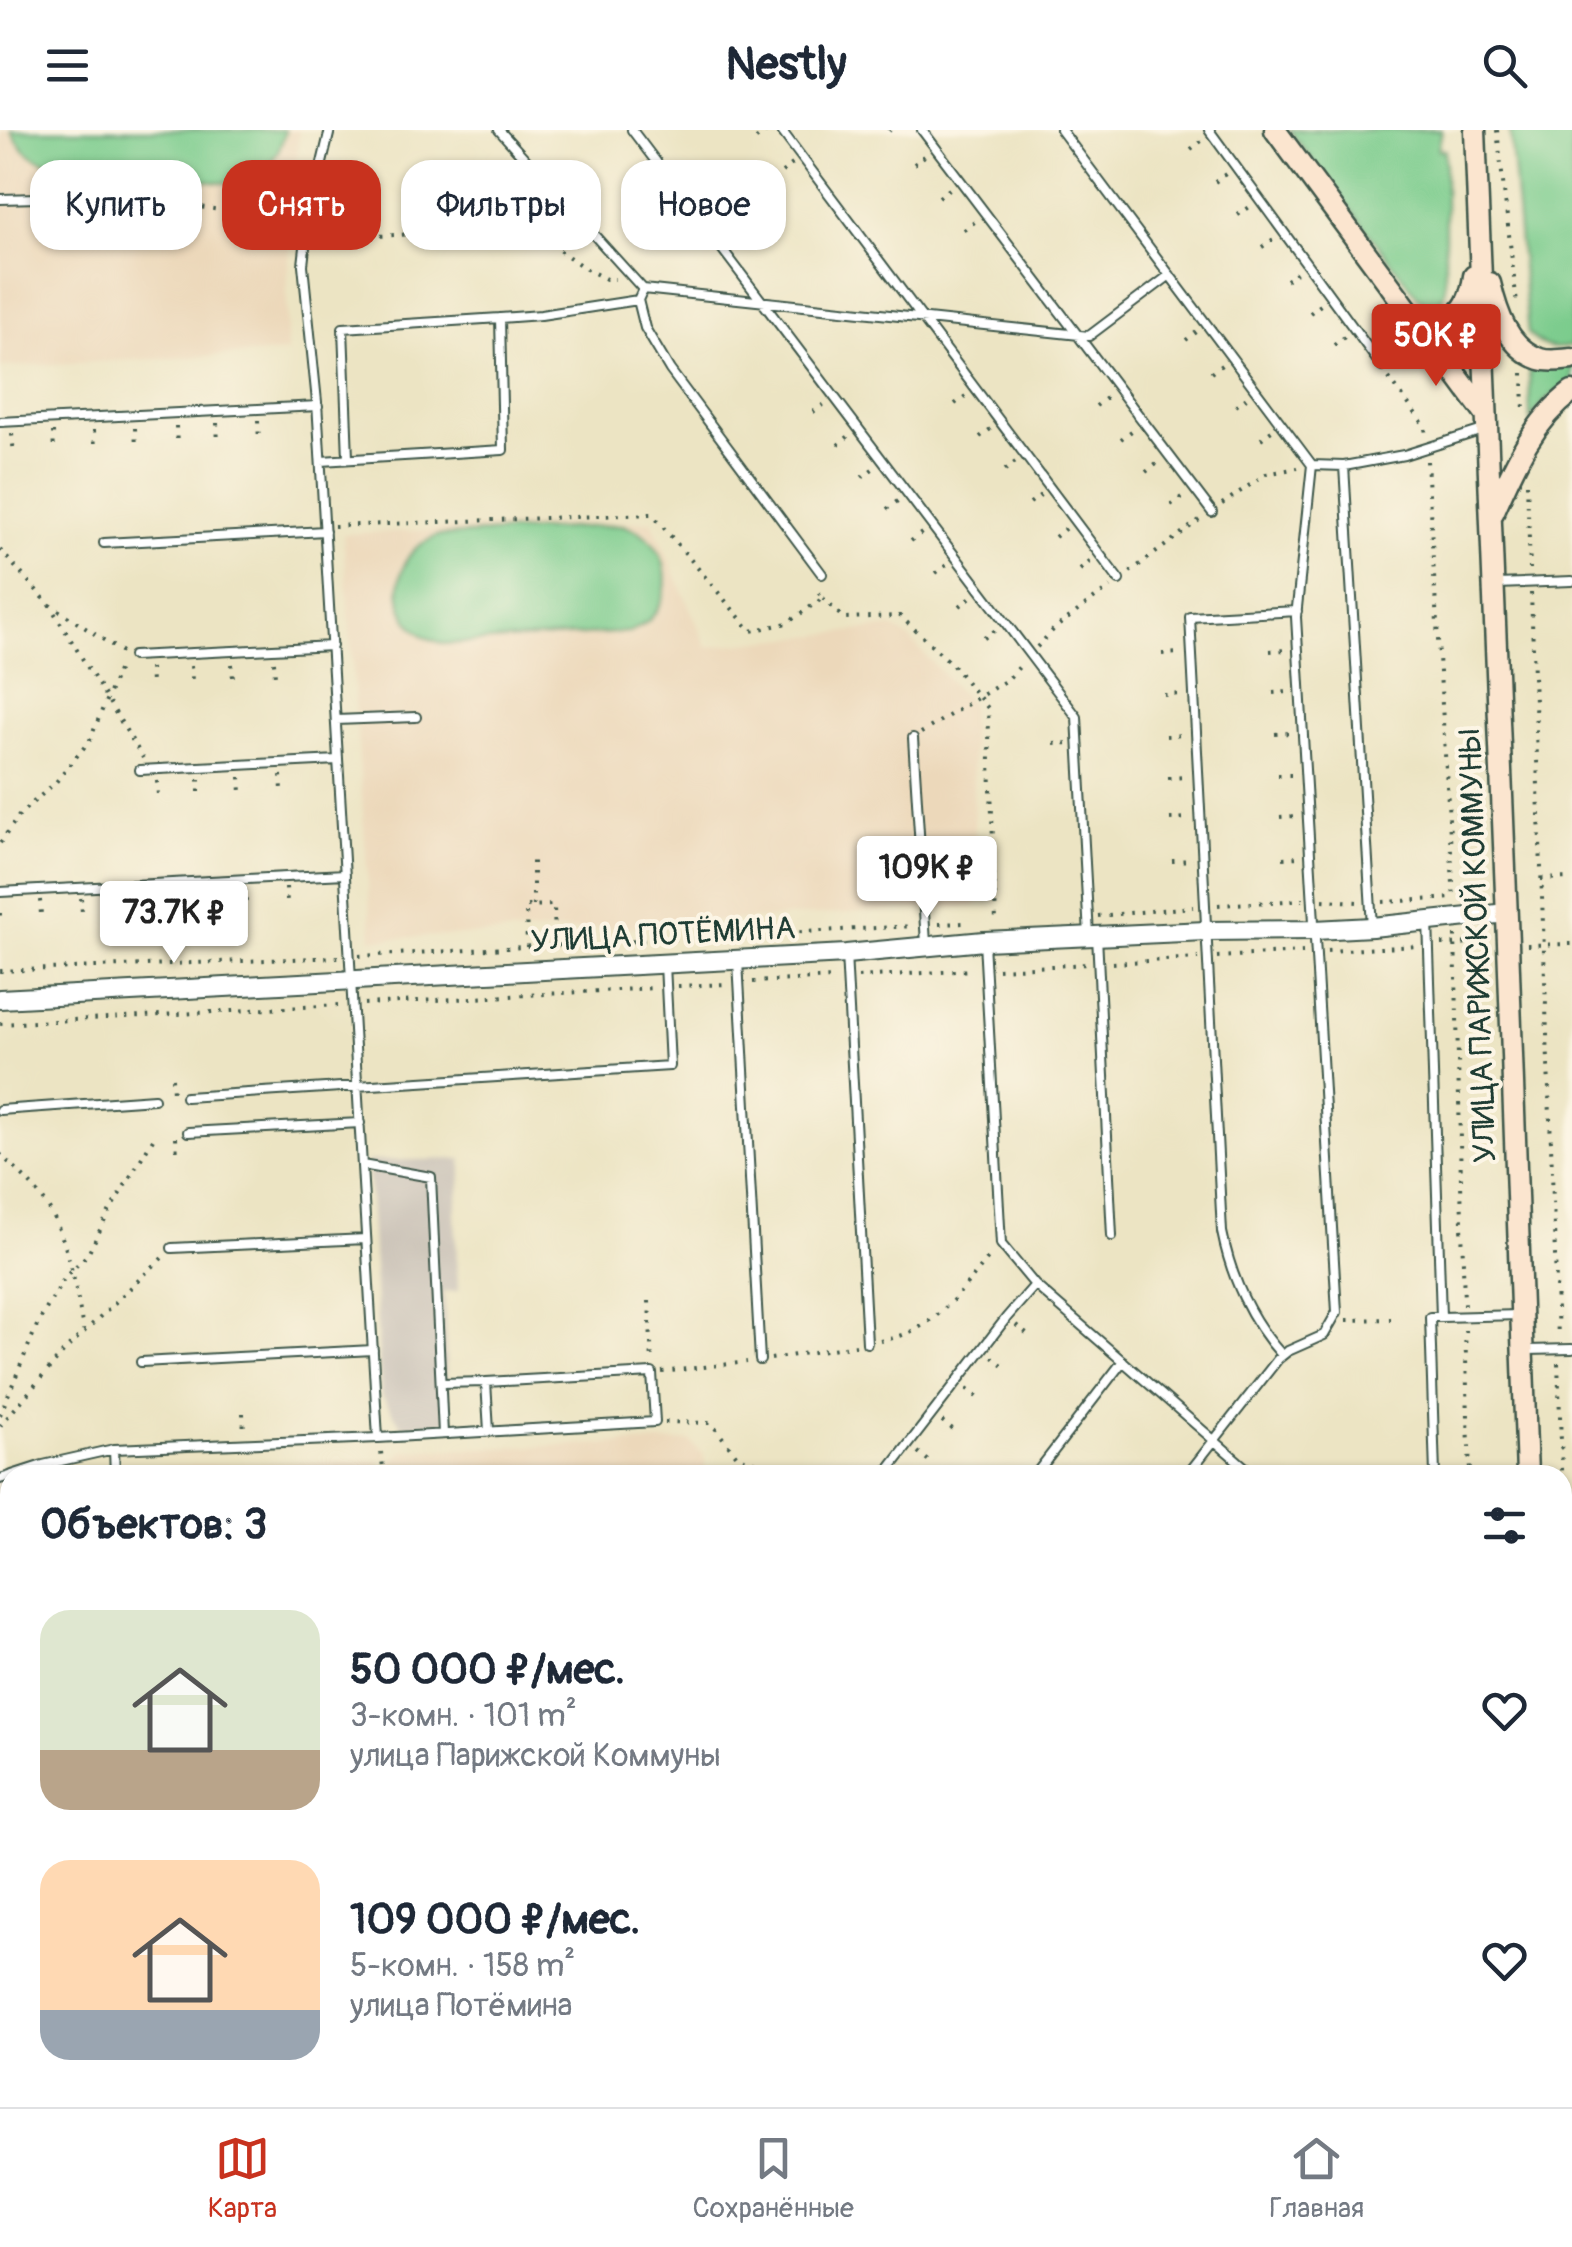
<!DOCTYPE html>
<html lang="ru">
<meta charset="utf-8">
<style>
body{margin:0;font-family:Pangolin,sans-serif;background:#f6f6f7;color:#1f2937;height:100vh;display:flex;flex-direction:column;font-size:38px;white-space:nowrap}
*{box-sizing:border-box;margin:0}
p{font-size:32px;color:#747a83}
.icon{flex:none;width:55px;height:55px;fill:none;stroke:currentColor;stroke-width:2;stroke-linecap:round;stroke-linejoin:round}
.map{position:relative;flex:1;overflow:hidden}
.details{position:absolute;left:0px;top:1335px;width:1572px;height:642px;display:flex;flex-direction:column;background:#fff;border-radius:30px 30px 0 0;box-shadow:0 2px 8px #0004}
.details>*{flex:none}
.top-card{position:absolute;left:30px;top:30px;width:1000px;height:90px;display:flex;gap:20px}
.price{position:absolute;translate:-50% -85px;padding:0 22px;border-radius:10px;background:#fff;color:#222;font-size:32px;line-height:65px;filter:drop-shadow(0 2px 5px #0008)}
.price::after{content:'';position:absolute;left:50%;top:60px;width:30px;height:22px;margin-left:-15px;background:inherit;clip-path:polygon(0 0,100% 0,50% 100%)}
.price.current{background:#c8321e;color:#fff}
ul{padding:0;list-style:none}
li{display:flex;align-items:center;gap:30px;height:250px;padding:0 40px}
li span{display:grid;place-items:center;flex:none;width:280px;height:200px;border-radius:30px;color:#555}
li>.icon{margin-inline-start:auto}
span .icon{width:120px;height:120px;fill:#fffc;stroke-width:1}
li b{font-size:42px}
h2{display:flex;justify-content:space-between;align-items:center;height:120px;padding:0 40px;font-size:42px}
.chip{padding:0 35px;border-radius:30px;background:#fff;box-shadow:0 2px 8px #0004;font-size:35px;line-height:90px}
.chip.current{background:#c8321e;color:#fff}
header{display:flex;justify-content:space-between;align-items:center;height:130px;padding:0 40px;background:#fff;font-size:45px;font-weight:700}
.dock{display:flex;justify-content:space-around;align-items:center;height:140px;border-top:2px solid #e0e1e3;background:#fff;font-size:28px;color:#747a83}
.dock a{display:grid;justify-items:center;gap:5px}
.dock .current{color:#c8321e}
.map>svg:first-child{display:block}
.built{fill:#ecd8ba}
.industrial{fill:#cbc3b8}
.green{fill:#7bcc8d;stroke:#4d8460;stroke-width:2.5}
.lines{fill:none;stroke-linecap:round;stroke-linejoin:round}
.service-casing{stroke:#3e5649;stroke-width:12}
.tertiary-casing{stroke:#3e5649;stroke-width:22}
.secondary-casing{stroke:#3e5649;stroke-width:25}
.path{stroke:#3e5649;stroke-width:4;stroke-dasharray:2.5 8;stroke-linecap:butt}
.service{stroke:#fff;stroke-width:8}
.tertiary{stroke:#fff;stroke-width:18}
.secondary{stroke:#fbe5cf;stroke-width:20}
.labels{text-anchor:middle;stroke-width:8;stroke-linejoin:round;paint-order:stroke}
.street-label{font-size:32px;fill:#1f3d34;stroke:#fcf5e5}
</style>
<header><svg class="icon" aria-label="menu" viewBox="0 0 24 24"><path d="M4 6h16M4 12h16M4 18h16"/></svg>Nestly<svg class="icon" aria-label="search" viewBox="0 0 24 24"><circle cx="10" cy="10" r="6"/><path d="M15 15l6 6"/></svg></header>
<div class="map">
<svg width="1572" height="1977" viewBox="0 0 1572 1977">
<rect width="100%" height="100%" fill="#fcf5e5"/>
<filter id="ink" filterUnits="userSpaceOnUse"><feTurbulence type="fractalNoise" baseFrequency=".01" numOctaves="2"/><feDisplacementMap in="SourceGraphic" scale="20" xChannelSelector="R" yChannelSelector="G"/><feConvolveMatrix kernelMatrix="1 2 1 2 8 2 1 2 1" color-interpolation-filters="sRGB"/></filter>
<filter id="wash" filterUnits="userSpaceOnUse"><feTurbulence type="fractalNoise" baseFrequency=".0048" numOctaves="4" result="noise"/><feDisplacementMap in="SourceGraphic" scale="40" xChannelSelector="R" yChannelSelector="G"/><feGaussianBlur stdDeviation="2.25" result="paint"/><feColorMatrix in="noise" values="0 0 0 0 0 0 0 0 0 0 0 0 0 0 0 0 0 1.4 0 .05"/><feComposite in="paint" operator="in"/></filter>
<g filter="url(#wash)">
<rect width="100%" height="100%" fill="#ece4c3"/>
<path class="built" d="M0,0H299L287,159V222L0,237Z
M652,391L707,517L891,497L909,508L970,573L977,775L555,801L372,809L343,404Z
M690,1311L704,1326L707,1345H392L391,1334L403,1321Z
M379,1331L380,1345H128L127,1337Z"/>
<path class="industrial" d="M462,1029V1046L455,1081L458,1161L444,1162L448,1293L402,1296L381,1265L368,1031Z"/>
<path class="green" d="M11,0H285V3C274,38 260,50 223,53L57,36C33,29 23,23 11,0Z
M1289,0H1442L1438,20H1445V159C1442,171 1440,175 1428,177L1419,168Z
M1510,0H1572V216C1553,221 1542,217 1528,204Z
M1529,233L1572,236V251L1546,270L1530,290Z
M622,395C629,398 639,400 644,405C671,425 673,467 649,490C644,495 635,499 629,502L443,514C436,511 426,508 421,504C394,484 392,441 416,418C421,413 430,410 436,406Z"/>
</g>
<g filter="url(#ink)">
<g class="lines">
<g class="service-casing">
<path id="service" d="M330,0L308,91L303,135L317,272L378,1308
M499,0L643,159L1089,206L1170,145
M632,0L1077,587L1089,806
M781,0L1119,450
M922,0L1212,382
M1061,0L1312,335
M1209,0L1382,237L1424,207
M0,69L116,66
M643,159L638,170L645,198L670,240L822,444
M500,188L541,185L638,170
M0,292L318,276
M321,331L503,320L500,188L343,198L348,328
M104,413L325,401
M1497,454L1572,451
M133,526L332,516
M336,590L416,587
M913,608L926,813
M140,640L338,630
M0,762L345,744
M1428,790L1441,1187H1430L1435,1345
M1372,797L1344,336L1404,325L1483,300
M1097,806L1112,1106
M984,812L1001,1114L1035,1155L1254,1345
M846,824L867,1213
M738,831L760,1230
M186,967L670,936L665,834
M0,980L154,969
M188,1002L360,993
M362,1035L431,1047L443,1304
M172,1118L366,1109
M1441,1187L1520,1185
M1527,1220L1572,1219
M1282,1225C1251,1191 1231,1147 1222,1102L1190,487L1297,481
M141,1232L373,1220
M441,1253L486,1252L489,1301
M114,1319L115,1345
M12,1345L43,1335L114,1319L378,1308L655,1292L652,1243L486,1252
M885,1345L1007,1187L1035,1155
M1035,1345L1123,1231
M1187,1345L1278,1229L1288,1221L1324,1205L1337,1182L1296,487L1312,335L1344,336
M0,1349L10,1346
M0,1430L10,1429
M0,1473L10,1472
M0,1592L10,1591
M0,1665L10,1664
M68,1968L69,1972L131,1968
M189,1968L191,1977
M783,1968L784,1977
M1215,1968L1228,1977
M1060,1977L1118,1968"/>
</g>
<g class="tertiary-casing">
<path id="tertiary" d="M0,869L846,824L984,811L1206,801L1315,800L1372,797L1507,783
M1562,1569L1572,1578
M1562,1787L1572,1786"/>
</g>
<g class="secondary-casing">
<path id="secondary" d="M1275,0L1486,285
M1475,0L1508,813L1527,1345
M1490,153C1497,183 1508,218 1540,229C1549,232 1563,230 1572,229
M1414,187C1451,198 1469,184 1474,146
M1493,383C1513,338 1531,293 1572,262
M434,1977L492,1968"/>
</g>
<path class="path" d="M1497,0L1517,174
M889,1L890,0
M756,9L769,0
M1191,19L1203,10
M914,34L926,25
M782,42L794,33
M1215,52L1227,43
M939,67L951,58
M129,68L298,90
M1238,85L1251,76
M964,100L976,91
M318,109L415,104L472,92H519L586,139L606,149H615
M1262,117L1275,108
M1286,150L1299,141
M1310,183L1322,174
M1186,210L1198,201
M1334,215L1346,206
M1211,243L1223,234
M1523,243L1524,284
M1389,248L1425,296L1426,306
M955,274L967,265
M1096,276L1108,267
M1236,276L1248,267
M813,282L826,273
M258,291L259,312
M217,293L218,314
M176,296L177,316
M135,298L136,318
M94,300L95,320
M53,302L54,322
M12,304L14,324
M980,307L992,298
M1121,309L1133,300
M1261,309L1273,300
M838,315L850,305
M1427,331L1454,770
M1005,340L1017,331
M1146,342L1158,333
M862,347L874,338
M1527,353L1530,439
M1030,373L1042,364
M1222,374L1266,344L1298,338
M1171,375L1183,366
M887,379L899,370
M334,396L652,384L751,501L787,493L823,468L817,461L818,457
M1055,407L1067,397
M911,411L923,402
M0,420L49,474L122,522
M1080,440L1092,430
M1130,442L1202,388
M936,443L948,434
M1531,463L1558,1208
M823,468L843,488L900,486L951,533L988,578L996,792
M49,474L143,628
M960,476L972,466
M984,508L997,499
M1037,517L1055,498L1110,457
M1270,521L1285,520
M1162,524L1182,523
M274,532L275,547
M232,534L233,549
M191,536L192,551
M150,538L151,553
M1273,563L1288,562
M1164,565L1184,564
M921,603L1008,549L1020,536
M1275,604L1290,603
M1166,606L1186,605
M1054,614L1069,613
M281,645L282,660
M1278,645H1293
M240,647L241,663
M1168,648L1188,647
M199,649V664
M157,651L158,666
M1280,687L1295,686
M1170,689L1190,688
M0,713L20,684L56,652L90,610L121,533
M1283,728L1298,727
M1172,731L1193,730
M1541,749L1572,748
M286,757L287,773
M245,759L246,775
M204,762L205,777
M163,764L164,779
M122,766L123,781
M81,768L82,783
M40,770L41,785
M1323,770L1358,772
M1383,772L1454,768
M1218,775L1303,770
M533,776V727
M0,783V787
M1098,786L1193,777
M939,794L964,793
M1455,805L1464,1175
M1442,814L1488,813
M1527,815L1572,814
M527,817L526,776L554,775L555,815
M1327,821L1418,816
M359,826L914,796
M1217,827L1303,822
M1113,833L1198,828
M998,839L1088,834
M0,841L340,827
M858,847L973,840
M753,852L833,848
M678,856L729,854
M364,874L654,858
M0,894L339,875
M172,948L173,963
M176,1007L177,1027
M0,1024C16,1040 36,1057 48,1077C68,1110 77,1162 83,1200
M649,1171L652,1233
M1347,1190L1391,1189
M1016,1195L1028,1204
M1465,1200L1470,1345
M880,1211C936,1201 957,1165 991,1125
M992,1227L1004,1236
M771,1229L856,1215
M1558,1233L1567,1471L1572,1498
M662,1242L747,1232
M967,1259L979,1268
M243,1283L244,1304
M0,1285L38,1193L65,1147L88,1124L110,1080L156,1004
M942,1291L954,1300
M665,1292L711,1293L738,1327L795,1345
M0,1296L67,1218L162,1128
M381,1322L384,1345
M918,1322L930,1332
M1562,1615L1569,1614L1572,1644
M1562,1686L1572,1685
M1562,1745L1572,1744
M1562,1842L1572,1840
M873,1968L875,1977
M605,1972L606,1977
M746,1977L770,1969"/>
<use href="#service" class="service"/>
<use href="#tertiary" class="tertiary"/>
<use href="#secondary" class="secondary"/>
</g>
</g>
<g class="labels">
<g class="street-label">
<text transform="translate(663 804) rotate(-3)" y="11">УЛИЦА ПОТЁМИНА</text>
<text transform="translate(1477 816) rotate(-92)" y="11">УЛИЦА ПАРИЖСКОЙ КОММУНЫ</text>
</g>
</g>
</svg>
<b class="price current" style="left:1436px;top:259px">50K ₽</b>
<b class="price" style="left:927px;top:791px">109K ₽</b>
<b class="price" style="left:174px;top:836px">73.7K ₽</b>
<div class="top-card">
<a class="chip">Купить</a>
<a class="chip current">Снять</a>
<a class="chip">Фильтры</a>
<a class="chip">Новое</a>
</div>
<section class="details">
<h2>Объектов: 3<svg class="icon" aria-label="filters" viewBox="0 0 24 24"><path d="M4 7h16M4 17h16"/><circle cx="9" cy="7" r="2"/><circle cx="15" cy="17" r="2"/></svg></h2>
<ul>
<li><span style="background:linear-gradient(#dfe7d0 70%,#b9a48a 0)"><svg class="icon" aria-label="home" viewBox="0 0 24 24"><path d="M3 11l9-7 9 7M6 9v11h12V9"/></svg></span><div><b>50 000 ₽/мес.</b><p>3-комн. · 101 m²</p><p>улица Парижской Коммуны</p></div><svg class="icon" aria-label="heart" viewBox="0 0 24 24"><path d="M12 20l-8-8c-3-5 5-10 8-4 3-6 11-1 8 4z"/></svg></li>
<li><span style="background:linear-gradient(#ffd9b3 75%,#9aa5b1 0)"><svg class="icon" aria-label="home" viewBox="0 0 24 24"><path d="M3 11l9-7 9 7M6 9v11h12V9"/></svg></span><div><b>109 000 ₽/мес.</b><p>5-комн. · 158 m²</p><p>улица Потёмина</p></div><svg class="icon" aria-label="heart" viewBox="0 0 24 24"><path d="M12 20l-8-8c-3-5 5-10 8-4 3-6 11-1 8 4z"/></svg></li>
</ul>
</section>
</div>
<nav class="dock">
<a class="current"><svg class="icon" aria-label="map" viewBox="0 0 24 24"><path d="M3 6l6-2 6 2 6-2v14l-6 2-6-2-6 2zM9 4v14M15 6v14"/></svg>Карта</a>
<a><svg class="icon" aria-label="saved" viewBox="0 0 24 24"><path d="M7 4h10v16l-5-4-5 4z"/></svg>Сохранённые</a>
<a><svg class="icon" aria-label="home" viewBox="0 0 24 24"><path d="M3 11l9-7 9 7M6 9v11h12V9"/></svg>Главная</a>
</nav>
